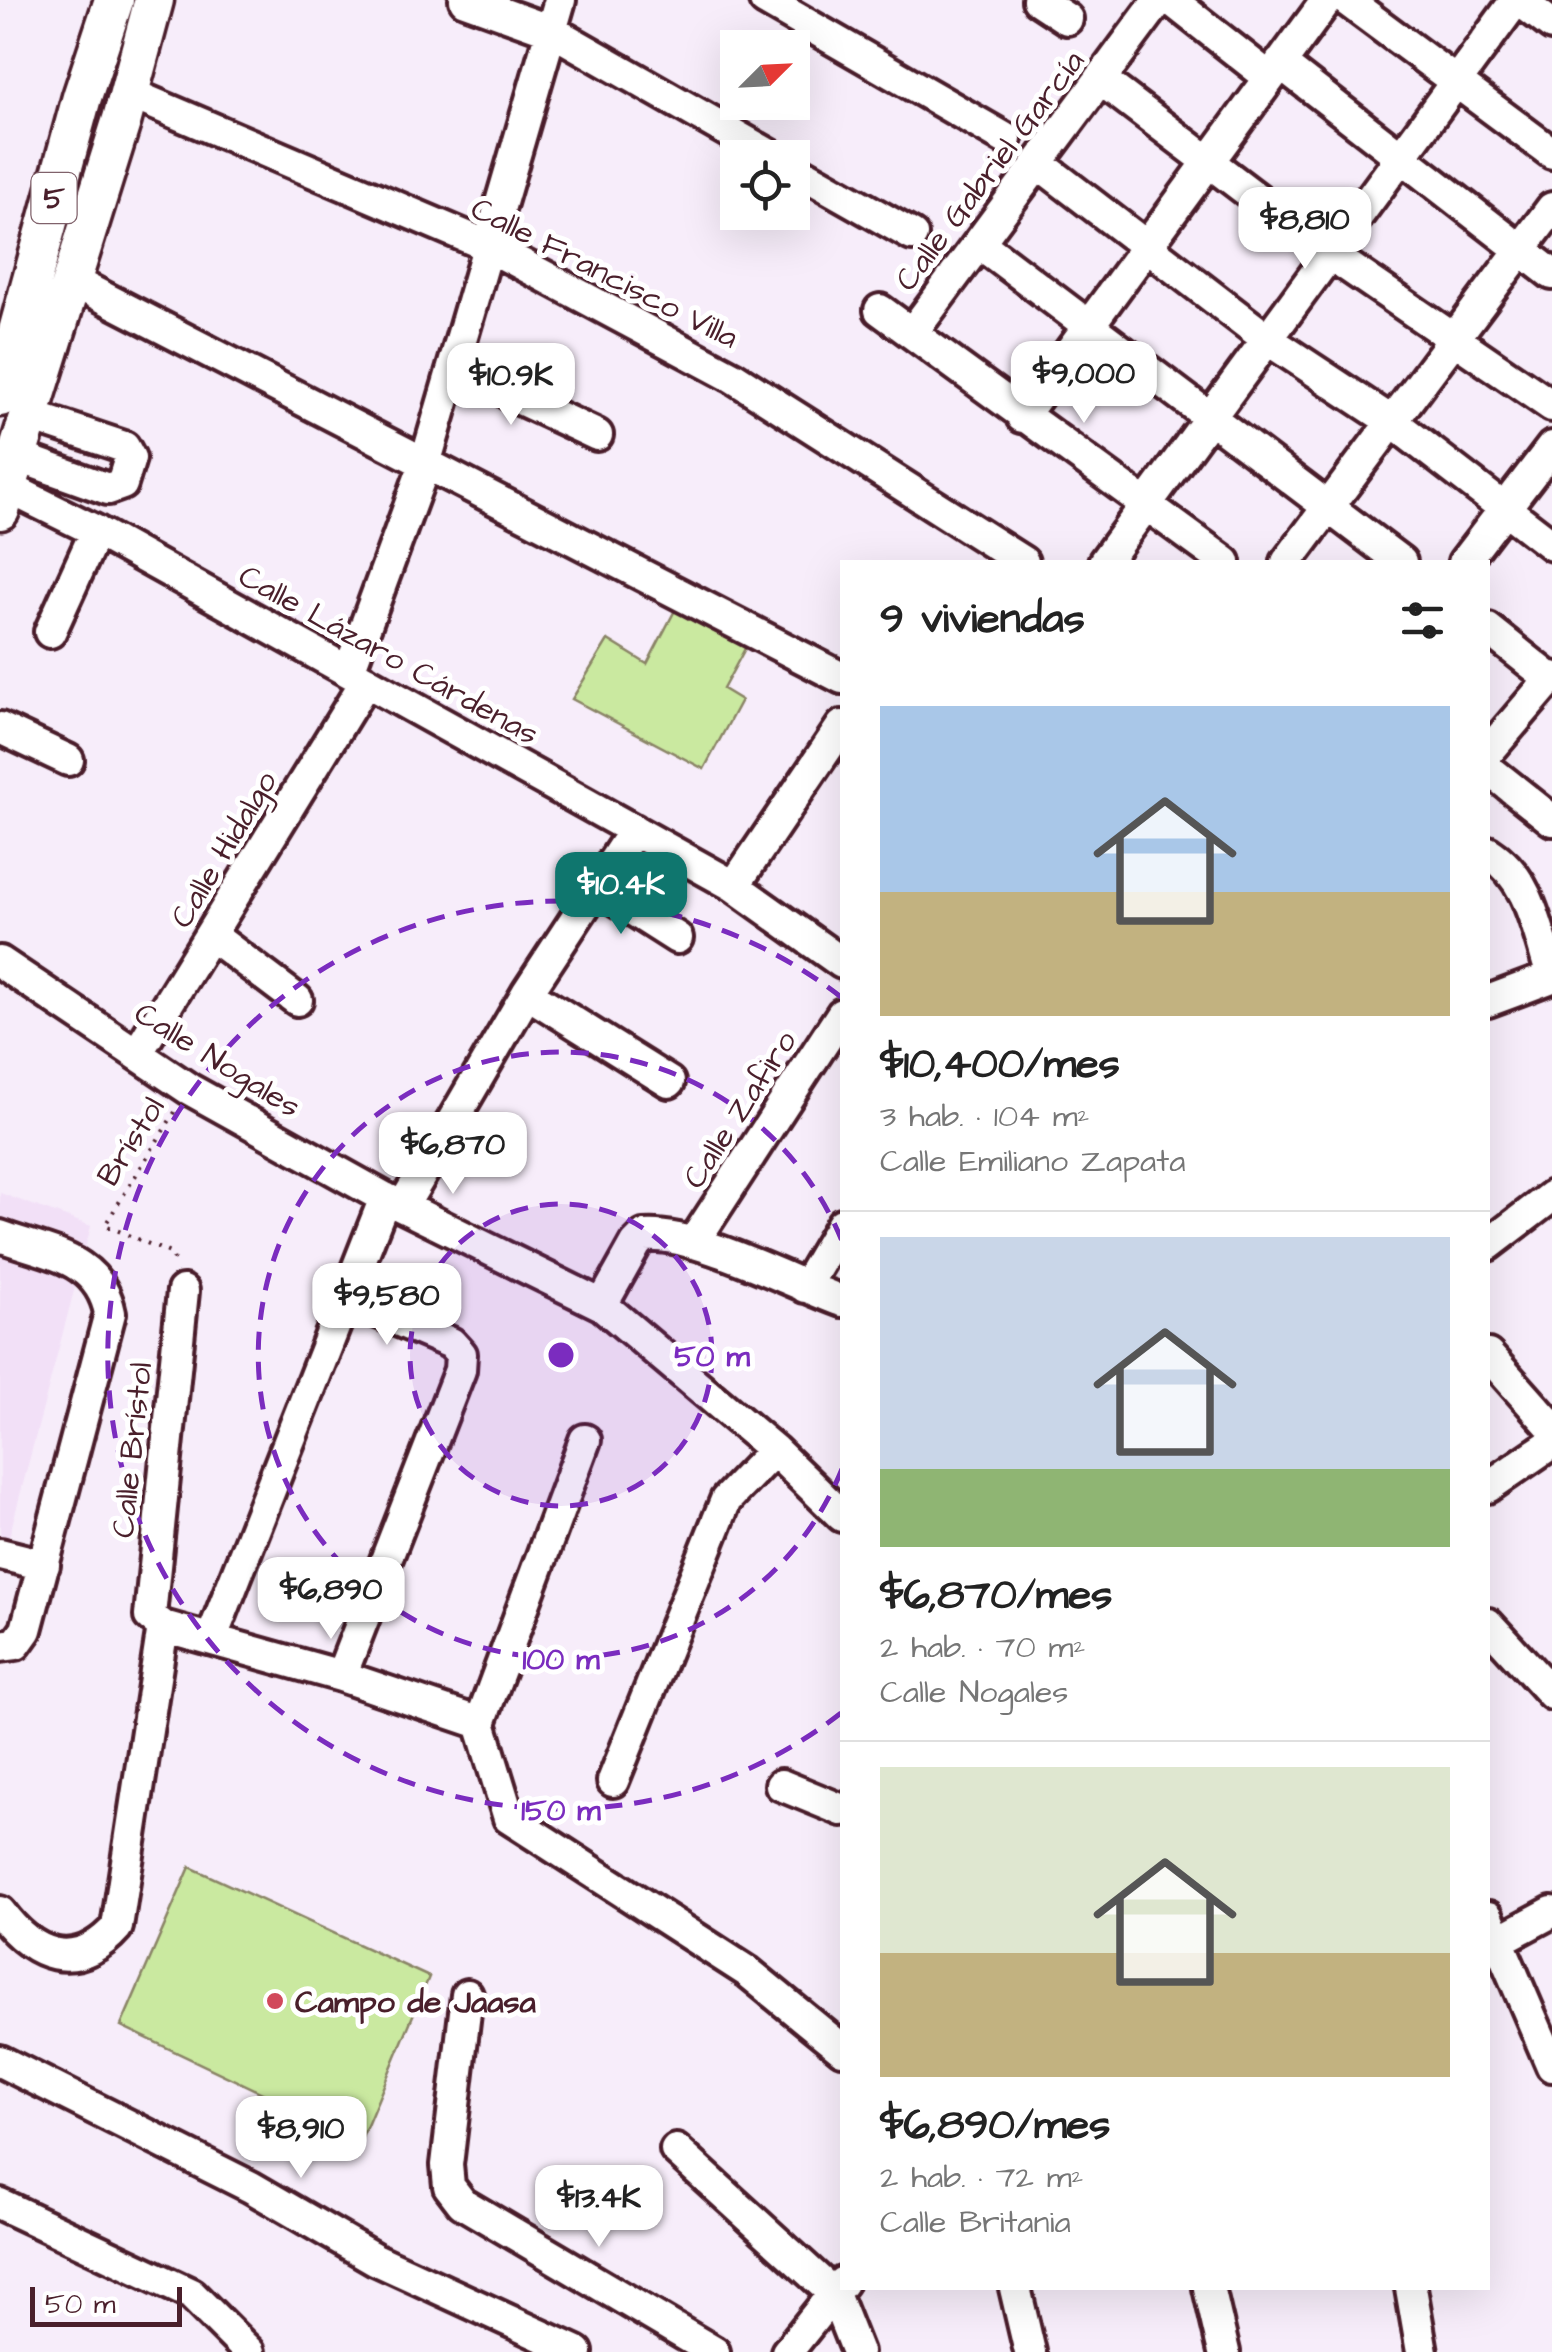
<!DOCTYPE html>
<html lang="es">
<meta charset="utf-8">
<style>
body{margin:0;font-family:"Architects Daughter",sans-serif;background:#f6f6f6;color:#222;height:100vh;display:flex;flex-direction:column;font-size:38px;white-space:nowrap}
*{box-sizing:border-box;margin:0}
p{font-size:32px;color:#767676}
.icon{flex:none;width:55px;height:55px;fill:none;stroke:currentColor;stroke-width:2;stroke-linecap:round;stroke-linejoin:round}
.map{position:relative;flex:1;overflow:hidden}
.panel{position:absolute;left:840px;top:560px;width:650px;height:1730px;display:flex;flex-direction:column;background:#fff;border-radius:0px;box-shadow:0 10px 40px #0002}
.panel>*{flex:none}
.needle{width:65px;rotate:66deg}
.buttons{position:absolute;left:720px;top:30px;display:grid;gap:20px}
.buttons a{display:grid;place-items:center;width:90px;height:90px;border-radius:0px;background:#fff;box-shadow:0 10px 40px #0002;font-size:50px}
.scale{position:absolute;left:30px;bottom:25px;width:152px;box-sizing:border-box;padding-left:10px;border:5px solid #4a1f2b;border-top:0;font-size:28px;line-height:35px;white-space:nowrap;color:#4a1f2b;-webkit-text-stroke:8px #fff;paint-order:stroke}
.price{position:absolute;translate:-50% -85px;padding:0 22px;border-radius:20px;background:#fff;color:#222;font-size:32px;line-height:65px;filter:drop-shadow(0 2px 5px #0008)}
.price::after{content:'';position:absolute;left:50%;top:60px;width:30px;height:22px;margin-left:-15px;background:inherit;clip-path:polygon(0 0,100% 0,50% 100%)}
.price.current{background:#0f766e;color:#fff}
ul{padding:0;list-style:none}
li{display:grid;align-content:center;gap:20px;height:530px;padding:0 40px}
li+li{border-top:2px solid #e0e0e0}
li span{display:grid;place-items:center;height:310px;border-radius:0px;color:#555}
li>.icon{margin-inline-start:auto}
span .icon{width:180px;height:180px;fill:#fffc;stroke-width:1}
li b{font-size:42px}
h2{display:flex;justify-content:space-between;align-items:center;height:120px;padding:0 40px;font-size:42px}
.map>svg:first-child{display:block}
.built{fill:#f2e0f7}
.green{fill:#cae9a0;stroke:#8a8466;stroke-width:2.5}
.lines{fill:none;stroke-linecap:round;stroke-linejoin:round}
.minor-casing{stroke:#4a1f2b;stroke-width:38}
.major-casing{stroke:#4a1f2b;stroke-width:45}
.path{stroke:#4a1f2b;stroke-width:4;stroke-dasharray:2.5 8;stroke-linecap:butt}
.minor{stroke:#fff;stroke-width:30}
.major{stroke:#fff;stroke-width:38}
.ring{fill:none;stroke:#7b2cbf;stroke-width:5;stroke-dasharray:18 12}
.poi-dot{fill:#d1495b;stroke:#fff;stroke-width:4}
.labels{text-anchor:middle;stroke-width:10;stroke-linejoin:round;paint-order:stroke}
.shield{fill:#fff;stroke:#80626b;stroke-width:2.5}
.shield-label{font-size:30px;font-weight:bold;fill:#4a1f2b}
.street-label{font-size:32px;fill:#4a1f2b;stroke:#fff}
.poi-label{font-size:32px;font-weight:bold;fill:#4a1f2b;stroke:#fff;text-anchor:start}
.centre{fill:#7b2cbf;stroke:#fff;stroke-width:5}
.ring-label{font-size:30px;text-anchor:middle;font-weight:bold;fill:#7b2cbf;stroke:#fff;stroke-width:10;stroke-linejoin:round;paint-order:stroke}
</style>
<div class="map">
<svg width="1552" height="2352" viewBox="0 0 1552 2352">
<rect width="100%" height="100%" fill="#f7edfa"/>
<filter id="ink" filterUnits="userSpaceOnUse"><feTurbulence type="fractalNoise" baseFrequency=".01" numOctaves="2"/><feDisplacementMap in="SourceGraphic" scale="20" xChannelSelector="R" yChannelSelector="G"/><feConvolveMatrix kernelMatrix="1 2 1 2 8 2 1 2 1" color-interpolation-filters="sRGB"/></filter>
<g filter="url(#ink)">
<path class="built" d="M0,1193L91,1226L0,1571Z"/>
<path class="green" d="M683,595L754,632L723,689L741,700L704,769L572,699L608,640L647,664Z
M190,1867L429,1977L361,2140L121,2026Z"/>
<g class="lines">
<g class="minor-casing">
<path id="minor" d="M465,0L554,32L775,158
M765,0L1006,139
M1038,0L1067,19
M1171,0L1270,78
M1346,0L1552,153
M1519,0L1552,25
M1280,63L1552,274
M1100,79L1330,254L1552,406
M129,93L488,246L733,377L1023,562
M1038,163L1267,339L1391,421L1552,545
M792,167L912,235
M979,243L1401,562
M70,280L842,678
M880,310L1225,562
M912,333L1159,0
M456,360L499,380L509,394L597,435
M1022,417L1327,0
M19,457L108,489L122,484L130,458L124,447L31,416
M7,487L96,531L734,886L842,963
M1104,562L1516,0
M1287,562L1552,208
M1464,562L1552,447
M1488,629L1552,680
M50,632L96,531
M349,671L425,464L560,0
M0,728L68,760
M1488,752L1552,677
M1488,769L1552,820
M1488,852C1531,879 1537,930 1552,976
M734,886L842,726
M597,887L677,938
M212,936L297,1000
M0,962L189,1089L385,1198L602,1305L774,1450L842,1516
M527,993L669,1082
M1488,1001L1552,977
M138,1052L366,681
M403,1206L527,993L634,830
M0,1236C48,1254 99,1257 110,1313L26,1630L16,1644L0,1646
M693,1243L842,1014
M1488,1245L1552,1196
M805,1287L842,1224
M183,1291L150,1616L163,1626L341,1676L480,1723
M602,1305L636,1244L644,1236C694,1231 792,1283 842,1301
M1488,1355L1552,1427
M1488,1487L1552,1443
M0,1554L44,1565
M1488,1624L1552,1694
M212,1637L385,1198
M341,1676L460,1370L461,1354L451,1343L345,1298
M480,1723L509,1818L748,1972L842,2049
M480,1723L585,1440
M613,1781L726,1500L774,1450
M781,1785L842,1810
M0,1912C33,1956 75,1974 117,1927L163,1626
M1488,1917L1552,2066
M1500,1940L1552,1912
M467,1995L447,2165L449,2186L462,2203L714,2352
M0,2061L251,2187L375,2259L577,2352
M676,2150L834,2294L857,2352
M0,2204L191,2294L249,2352
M1015,2288L1030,2352
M1209,2288L1224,2352
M1411,2288L1422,2352
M787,2352L842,2283"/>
</g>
<g class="major-casing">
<path id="major" d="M0,397L82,97L114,0
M0,510L122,119L154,0"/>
</g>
<path class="path" d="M175,1112L105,1225L172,1254L176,1267"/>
<use href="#minor" class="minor"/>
<use href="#major" class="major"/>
</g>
</g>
<circle cx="561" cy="1355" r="151" fill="#7b2cbf" fill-opacity=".12"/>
<g class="ring">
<circle cx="561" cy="1355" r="151"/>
<path d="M842 1469A303 303 0 1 1 842 1241"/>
<path d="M841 1713A454 454 0 1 1 841 997"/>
</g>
<circle class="poi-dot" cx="275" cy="2001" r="10"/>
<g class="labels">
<rect class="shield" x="31.5" y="173" width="45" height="50" rx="8"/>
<g class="shield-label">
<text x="54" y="208">5</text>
</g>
<g class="street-label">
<text transform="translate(989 170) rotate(-53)" y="11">Calle Gabriel García</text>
<text transform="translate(605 272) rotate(27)" y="11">Calle Francisco Villa</text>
<text transform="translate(389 654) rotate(29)" y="11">Calle Lázaro Cárdenas</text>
<text transform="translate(223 849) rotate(-59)" y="11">Calle Hidalgo</text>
<text transform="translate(218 1059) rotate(32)" y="11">Calle Nogales</text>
<text transform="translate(739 1109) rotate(-57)" y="11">Calle Zafiro</text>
<text transform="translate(130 1141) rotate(-58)" y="11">Brístol</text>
<text transform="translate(131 1450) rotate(-84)" y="11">Calle Brístol</text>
</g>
<g class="poi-label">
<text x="295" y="2012">Campo de Jaasa</text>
</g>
</g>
<circle cx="561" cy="1355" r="15" class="centre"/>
<g class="ring-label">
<text x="712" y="1366">50 m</text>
<text x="561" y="1669">100 m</text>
<text x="561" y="1820">150 m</text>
</g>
</svg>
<div class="buttons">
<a><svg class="needle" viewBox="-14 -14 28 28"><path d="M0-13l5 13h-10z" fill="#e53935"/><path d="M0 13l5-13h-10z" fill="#767676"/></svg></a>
<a><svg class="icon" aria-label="locate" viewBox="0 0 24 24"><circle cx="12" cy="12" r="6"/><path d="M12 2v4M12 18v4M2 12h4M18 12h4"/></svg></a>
</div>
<div class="scale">50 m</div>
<b class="price" style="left:1305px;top:272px">$8,810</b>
<b class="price" style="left:1084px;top:426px">$9,000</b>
<b class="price" style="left:511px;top:428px">$10.9K</b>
<b class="price current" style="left:621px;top:937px">$10.4K</b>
<b class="price" style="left:453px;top:1197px">$6,870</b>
<b class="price" style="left:387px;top:1348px">$9,580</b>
<b class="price" style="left:331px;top:1642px">$6,890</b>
<b class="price" style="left:301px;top:2181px">$8,910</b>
<b class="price" style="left:599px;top:2250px">$13.4K</b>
<section class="panel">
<h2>9 viviendas<svg class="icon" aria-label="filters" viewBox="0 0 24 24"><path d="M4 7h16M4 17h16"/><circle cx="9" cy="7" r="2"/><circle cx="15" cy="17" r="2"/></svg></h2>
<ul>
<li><span style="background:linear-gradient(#a9c7e8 60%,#c2b280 0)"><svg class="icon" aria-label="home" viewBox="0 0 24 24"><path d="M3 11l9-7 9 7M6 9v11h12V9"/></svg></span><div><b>$10,400/mes</b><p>3 hab. · 104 m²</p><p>Calle Emiliano Zapata</p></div></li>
<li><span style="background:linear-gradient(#c9d6e8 75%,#8fb573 0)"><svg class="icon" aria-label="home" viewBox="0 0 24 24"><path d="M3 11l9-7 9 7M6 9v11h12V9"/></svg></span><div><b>$6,870/mes</b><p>2 hab. · 70 m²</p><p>Calle Nogales</p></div></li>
<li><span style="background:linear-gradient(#dfe7d0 60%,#c2b280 0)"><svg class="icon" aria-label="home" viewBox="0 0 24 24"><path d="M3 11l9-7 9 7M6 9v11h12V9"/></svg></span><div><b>$6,890/mes</b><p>2 hab. · 72 m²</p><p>Calle Britania</p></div></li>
</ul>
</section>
</div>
